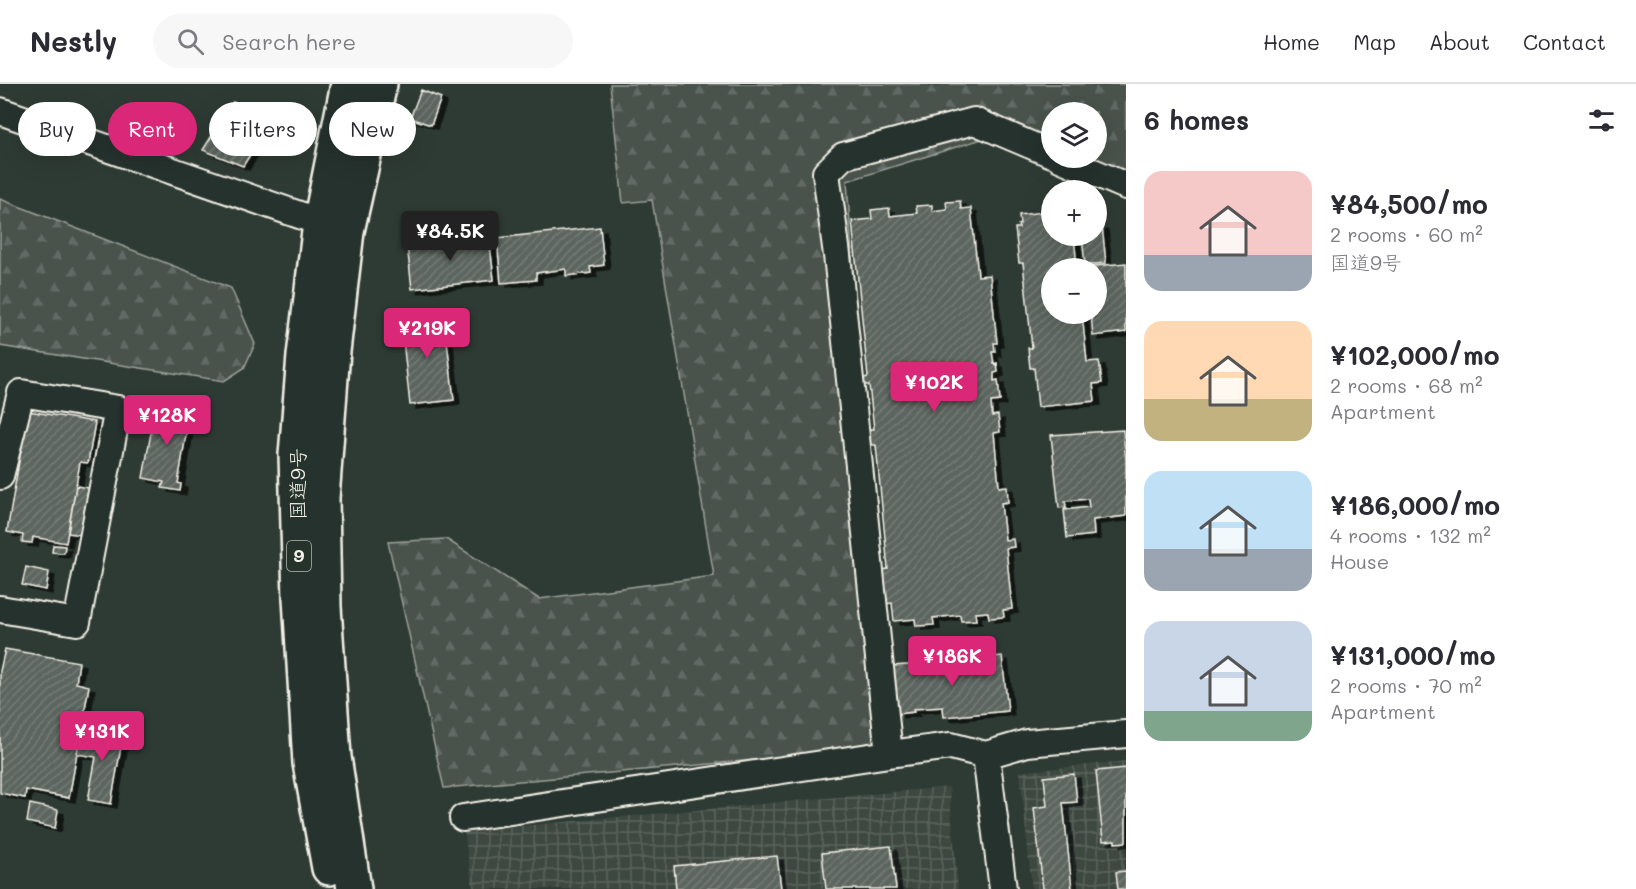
<!DOCTYPE html>
<meta charset="utf-8">
<style>
body{margin:0;font-family:Mali,"Klee One",sans-serif;background:#f7f7f7;color:#2b2b33;height:100vh;display:flex;flex-direction:column;font-size:22px;white-space:nowrap}
*{box-sizing:border-box;margin:0}
p{font-size:20px;color:#7c7c81}
.icon{flex:none;width:33px;height:33px;fill:none;stroke:currentColor;stroke-width:2;stroke-linecap:round;stroke-linejoin:round}
.map{position:relative;flex:1;overflow:hidden}
.panel{display:flex;flex-direction:column;background:#fff;width:510px}
.panel>*{flex:none}
.hud{position:absolute;left:18px;top:18px;width:570px;height:54px;display:flex;gap:12px}
.tools{position:absolute;left:1041px;top:18px;display:grid;gap:12px}
.tools a{display:grid;place-items:center;width:66px;height:66px;border-radius:50%;background:#fff;box-shadow:0 6px 24px #0002;font-size:30px}
.price{position:absolute;translate:-50% -51px;padding:0 14px;border-radius:6px;background:#db2777;color:#fff;font-size:20px;line-height:39px;filter:drop-shadow(0 2px 3px #0008)}
.price::after{content:'';position:absolute;left:50%;top:36px;width:18px;height:14px;margin-left:-9px;background:inherit;clip-path:polygon(0 0,100% 0,50% 100%)}
.price.current{background:#222;color:#fff}
ul{padding:0;list-style:none}
li{display:flex;align-items:center;gap:18px;height:150px;padding:0 18px}
li span{display:grid;place-items:center;flex:none;width:168px;height:120px;border-radius:18px;color:#555}
li>.icon{margin-inline-start:auto}
span .icon{width:72px;height:72px;fill:#fffc;stroke-width:1}
li b{font-size:26px}
h2{display:flex;justify-content:space-between;align-items:center;height:72px;padding:0 18px;font-size:26px}
.pill{padding:0 21px;border-radius:27px;background:#fff;box-shadow:0 6px 24px #0002;font-size:21px;line-height:54px}
.pill.current{background:#db2777;color:#fff}
header{display:flex;align-items:center;gap:36px;box-sizing:border-box;height:84px;padding:0 30px;background:#fff;border-bottom:2px solid #e1e1e2}
header strong{font-size:28px}
nav{display:flex;gap:33px;margin-inline-start:auto;font-size:21px}
.search{width:420px;height:54px;background:#f7f7f7;display:flex;align-items:center;gap:15px;box-sizing:border-box;padding:0 21px;border-radius:33px;color:#7c7c81;font-size:22px}
main{display:flex;flex:1;min-height:0}
.map>svg:first-child{display:block}
.industrial{fill:url(#industrial-grid)}
.forest{fill:url(#forest-firs);stroke:#9ea29a;stroke-width:1.5;fill-rule:evenodd}
.building{fill:url(#building-hatch);stroke:#f4f1e8;stroke-width:1.5;filter:url(#shadow)}
.lines{fill:none;stroke-linecap:round;stroke-linejoin:round}
.minor-casing{stroke:#f4f1e8;stroke-width:30}
.highway-casing{stroke:#f4f1e8;stroke-width:38}
.minor{stroke:#26332d;stroke-width:26}
.highway{stroke:#26332d;stroke-width:33}
.labels{text-anchor:middle;stroke-width:4.5;stroke-linejoin:round;paint-order:stroke}
.shield{fill:#26332d;stroke:#b6b8b0;stroke-width:1.5}
.shield-label{font-size:18px;font-weight:bold;fill:#f4f1e8}
.street-label{font-size:20px;fill:#f4f1e8;stroke:#26332d}
</style>
<header>
<strong>Nestly</strong>
<div class="search"><svg class="icon" aria-label="search" viewBox="0 0 24 24"><circle cx="10" cy="10" r="6"/><path d="M15 15l6 6"/></svg>Search here</div>
<nav><a>Home</a><a>Map</a><a>About</a><a>Contact</a></nav>
</header>
<main>
<div class="map">
<svg width="1126" height="805" viewBox="0 0 1126 805">
<defs>
<pattern id="industrial-grid" width="8" height="8" patternUnits="userSpaceOnUse" patternTransform="scale(1.5)"><rect width="8" height="8" fill="#3c4841"/><path d="M0 4h8M4 0v8" fill="none" stroke="#59635c"/></pattern>
<pattern id="forest-firs" width="22" height="20" patternUnits="userSpaceOnUse" patternTransform="scale(1.5)"><rect width="22" height="20" fill="#48524c"/><path d="M5 1l3.5 6h-7zM16 11l3.5 6h-7z" fill="#636b66"/></pattern>
<pattern id="building-hatch" width="6" height="6" patternUnits="userSpaceOnUse" patternTransform="scale(1.5)"><rect width="6" height="6" fill="#5c655e"/><path d="M-1 1l2-2M0 6l6-6M5 7l2-2" fill="none" stroke="#747c75"/></pattern>
<filter id="shadow"><feDropShadow dx="6" dy="4" stdDeviation="0" flood-color="#0009"/></filter>
</defs>
<rect width="100%" height="100%" fill="#2e3b34"/>
<filter id="ink" filterUnits="userSpaceOnUse"><feTurbulence type="fractalNoise" baseFrequency=".0167" numOctaves="2"/><feDisplacementMap in="SourceGraphic" scale="12" xChannelSelector="R" yChannelSelector="G"/><feConvolveMatrix kernelMatrix="1 2 1 2 8 2 1 2 1" color-interpolation-filters="sRGB"/></filter>
<g filter="url(#ink)">
<path class="industrial" d="M1126,677V805H1032L1020,688Z
M949,703L958,805H473L464,747Z"/>
<path class="forest" d="M610,0H1126V99L985,54L847,97L886,664L444,704L388,458L446,455L539,515L714,492L652,116L623,119ZM1052,28H1096V74H1052Z
M0,115L231,204L255,260L244,284L224,297L0,262Z"/>
<path class="building" d="M421,6L441,14L431,41L410,34Z
M233,18L273,34L243,82L203,66Z
M960,117L961,125L971,124L978,192L990,191L997,259H994L995,268H992L994,280L997,279L998,288L994,289V297L998,296L1000,317L991,318L992,332L998,331L1000,348L994,349L999,403L1007,402L1008,418L1001,419L1005,456L1013,455L1014,463L1006,464L1012,525L1003,526L1004,533L989,534L988,528L975,529L976,536L961,537L960,531L933,534L934,541L916,542L915,535L894,537L892,519L885,520L881,486L888,485L876,361H870L868,345H874L869,301H864V294L868,293L852,137L872,135L871,126L889,124L890,132L917,129L916,122L932,121V127L947,125L946,118Z
M1052,127V152H1074L1077,184H1052V230H1082L1087,278L1099,277L1102,299L1093,300L1095,317L1038,323L1034,284H1030L1028,264H1032L1023,179H1019L1015,144H1019L1018,141L1020,140L1019,131Z
M1102,142L1106,179L1085,181L1082,152H1096V143Z
M600,143L604,181L590,183L591,189L566,192V185L536,189V196L501,199L497,154Z
M489,152L494,196L412,205L407,161Z
M1126,179V248L1093,252L1091,230H1096V184H1086V183Z
M437,229V233L444,232L454,316L410,321L401,237L407,236L406,233Z
M156,320L190,326L178,399L181,400L180,407L162,404L164,398L143,394Z
M28,327L95,338L88,379L80,378L66,459L33,453L32,459L22,458L23,451L7,448L21,366L12,365L16,344L25,346Z
M1123,346L1126,376V432L1093,436L1094,451L1067,454L1064,426L1089,423L1088,415L1065,417L1066,423L1059,424L1051,351Z
M76,402L95,405L87,452L68,449Z
M53,461L65,462L64,469L52,468Z
M26,483L49,488L46,506L22,501Z
M5,565L79,578L76,599L89,602L69,714L26,706L25,714L0,709V587Z
M1002,572L1008,627L944,633L943,623L913,625L914,628L897,630L892,582L939,579V576L964,573V576Z
M81,644L123,651L111,720L88,716L96,673L77,670Z
M1126,684V758L1115,759V756L1103,757L1096,687Z
M1074,690L1077,718L1063,719L1072,805H1043L1034,724L1047,722L1044,693Z
M30,720L58,726L55,744L27,738Z
M891,762L896,805H826L822,769Z
M777,772L781,805H676L674,782Z
M1126,787V805H1118L1116,788Z"/>
<g class="lines">
<g class="minor-casing">
<path id="minor" d="M0,27L337,144
M1060,74L1126,102
M0,392L21,309L118,325L77,538L0,525
M889,670L837,171L826,89L843,72L974,37L1052,70
M986,671L1003,805
M463,734L889,670L951,662L986,671L1027,659L1126,650"/>
</g>
<g class="highway-casing">
<path id="highway" d="M329,784L310,679L300,514L296,371L304,272L320,139L348,0
M354,805L334,673L324,523L322,414L333,267L347,147L380,0"/>
</g>
<use href="#minor" class="minor"/>
<use href="#highway" class="highway"/>
</g>
</g>
<g class="labels">
<rect class="shield" x="287" y="457" width="24" height="30" rx="4.5"/>
<g class="shield-label">
<text x="299" y="478">9</text>
</g>
<g class="street-label">
<text transform="translate(298 400) rotate(-90)" y="7">国道9号</text>
</g>
</g>
</svg>
<div class="tools">
<a><svg class="icon" aria-label="layers" viewBox="0 0 24 24"><path d="M12 4l9 5-9 5-9-5zM3 14l9 5 9-5"/></svg></a>
<a>+</a>
<a>−</a>
</div>
<b class="price current" style="left:450px;top:178px">¥84.5K</b>
<b class="price" style="left:427px;top:275px">¥219K</b>
<b class="price" style="left:934px;top:329px">¥102K</b>
<b class="price" style="left:167px;top:362px">¥128K</b>
<b class="price" style="left:952px;top:603px">¥186K</b>
<b class="price" style="left:102px;top:678px">¥131K</b>
<div class="hud">
<a class="pill">Buy</a>
<a class="pill current">Rent</a>
<a class="pill">Filters</a>
<a class="pill">New</a>
</div>
</div>
<section class="panel">
<h2>6 homes<svg class="icon" aria-label="filters" viewBox="0 0 24 24"><path d="M4 7h16M4 17h16"/><circle cx="9" cy="7" r="2"/><circle cx="15" cy="17" r="2"/></svg></h2>
<ul>
<li><span style="background:linear-gradient(#f6c9c9 70%,#9aa5b1 0)"><svg class="icon" aria-label="home" viewBox="0 0 24 24"><path d="M3 11l9-7 9 7M6 9v11h12V9"/></svg></span><div><b>¥84,500/mo</b><p>2 rooms · 60 m²</p><p>国道9号</p></div></li>
<li><span style="background:linear-gradient(#ffd9b3 65%,#c2b280 0)"><svg class="icon" aria-label="home" viewBox="0 0 24 24"><path d="M3 11l9-7 9 7M6 9v11h12V9"/></svg></span><div><b>¥102,000/mo</b><p>2 rooms · 68 m²</p><p>Apartment</p></div></li>
<li><span style="background:linear-gradient(#bfe0f5 65%,#9aa5b1 0)"><svg class="icon" aria-label="home" viewBox="0 0 24 24"><path d="M3 11l9-7 9 7M6 9v11h12V9"/></svg></span><div><b>¥186,000/mo</b><p>4 rooms · 132 m²</p><p>House</p></div></li>
<li><span style="background:linear-gradient(#c9d6e8 75%,#7fa58c 0)"><svg class="icon" aria-label="home" viewBox="0 0 24 24"><path d="M3 11l9-7 9 7M6 9v11h12V9"/></svg></span><div><b>¥131,000/mo</b><p>2 rooms · 70 m²</p><p>Apartment</p></div></li>
</ul>
</section>
</main>
